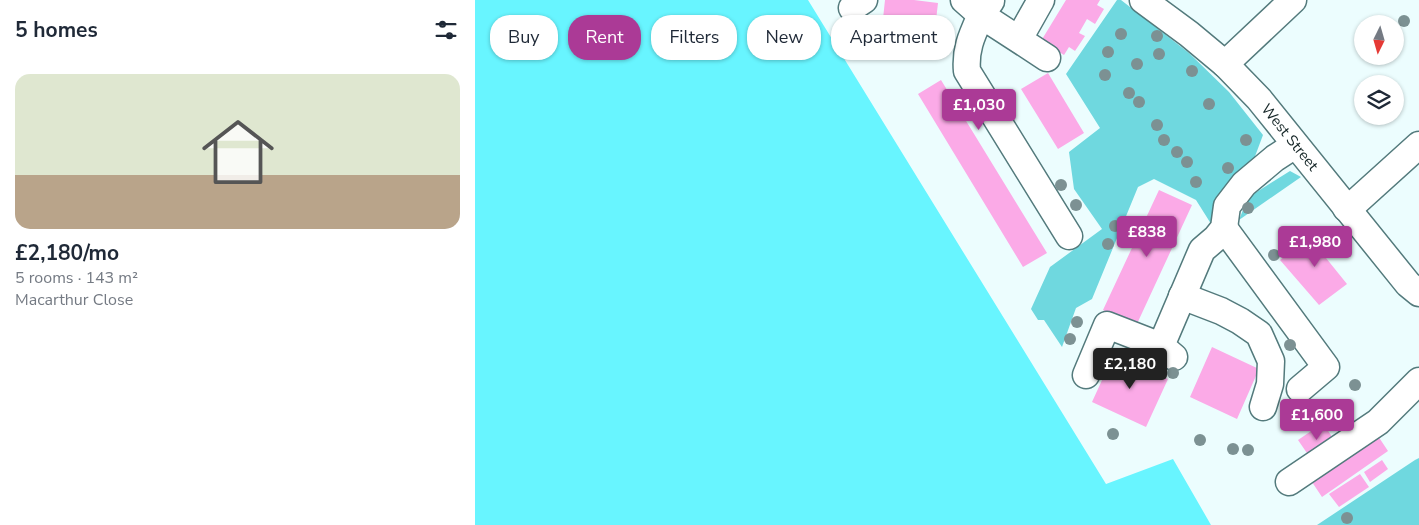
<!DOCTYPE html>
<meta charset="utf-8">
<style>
body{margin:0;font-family:"Nunito Sans",sans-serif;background:#f2f2f3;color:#1f2937;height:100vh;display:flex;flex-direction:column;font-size:19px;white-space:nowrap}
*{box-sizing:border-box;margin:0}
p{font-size:16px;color:#747a83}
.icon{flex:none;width:28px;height:28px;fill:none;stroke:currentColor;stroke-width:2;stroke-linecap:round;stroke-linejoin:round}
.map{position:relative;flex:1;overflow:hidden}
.drawer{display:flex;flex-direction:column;background:#fff;width:475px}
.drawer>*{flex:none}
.top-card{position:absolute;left:15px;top:15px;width:475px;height:45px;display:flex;gap:10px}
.needle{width:32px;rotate:185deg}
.buttons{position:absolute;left:879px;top:15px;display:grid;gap:10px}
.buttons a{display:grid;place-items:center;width:50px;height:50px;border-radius:50%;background:#fff;box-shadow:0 1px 4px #0004;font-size:25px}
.price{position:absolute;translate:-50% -42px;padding:0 11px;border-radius:5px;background:#ab3a96;color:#fff;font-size:16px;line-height:32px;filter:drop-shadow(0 1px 2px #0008)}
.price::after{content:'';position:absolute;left:50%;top:30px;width:15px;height:11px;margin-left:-8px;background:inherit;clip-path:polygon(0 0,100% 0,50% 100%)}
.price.selected{background:#222;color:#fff}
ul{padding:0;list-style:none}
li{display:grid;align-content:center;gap:10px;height:265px;padding:0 15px}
li span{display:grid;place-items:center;height:155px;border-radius:15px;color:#555}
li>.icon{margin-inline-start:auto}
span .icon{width:90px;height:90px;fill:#fffc;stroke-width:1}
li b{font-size:21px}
h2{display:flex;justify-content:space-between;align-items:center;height:60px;padding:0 15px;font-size:21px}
.pill{padding:0 18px;border-radius:20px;background:#fff;box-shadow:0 1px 4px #0004;font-size:18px;line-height:45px}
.pill.selected{background:#ab3a96;color:#fff}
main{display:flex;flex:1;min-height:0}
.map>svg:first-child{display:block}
.green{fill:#6fd8df}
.water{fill:#68f5ff}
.building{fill:#fbaae7}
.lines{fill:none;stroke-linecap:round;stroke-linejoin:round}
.minor-casing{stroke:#537a7c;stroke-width:29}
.minor{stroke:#fff;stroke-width:26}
.tree{fill:#7c9193}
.labels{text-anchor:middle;stroke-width:4;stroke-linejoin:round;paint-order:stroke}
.street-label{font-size:15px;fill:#162728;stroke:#fff}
</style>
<main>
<section class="drawer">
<h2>5 homes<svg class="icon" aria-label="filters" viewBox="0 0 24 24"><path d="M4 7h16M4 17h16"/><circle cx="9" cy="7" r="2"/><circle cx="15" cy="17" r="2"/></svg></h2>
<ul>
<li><span style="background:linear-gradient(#dfe7d0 65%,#b9a48a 0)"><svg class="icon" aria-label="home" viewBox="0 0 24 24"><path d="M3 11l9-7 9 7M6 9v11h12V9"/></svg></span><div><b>£2,180/mo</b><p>5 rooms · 143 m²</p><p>Macarthur Close</p></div></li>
</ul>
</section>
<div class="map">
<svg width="944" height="525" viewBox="0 0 944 525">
<rect width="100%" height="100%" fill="#ecfdfe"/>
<path class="green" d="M642,0H646L714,53L754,92L788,135L779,159L738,227L721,200L679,179L663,187L617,299L601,308L587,347L569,320H563L556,309L575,267L627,229L599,189L594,152L625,128L591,74Z
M815,171L826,177L764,220L771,202L780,193Z
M944,458V525H842L940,460Z"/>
<path class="water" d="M0,0H333L631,484L698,459L736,525H0Z"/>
<path class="building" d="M410,0H439L463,3L460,29L466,30L463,53L405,47Z
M591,0H625L622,5L629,9L620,24L612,19L604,33L610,36L600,51L594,47L589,55L566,41Z
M573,73L609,133L583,149L546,89Z
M466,80L572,253L548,267L443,94Z
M684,190L717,205L661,326L628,310Z
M842,231L859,251L851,258L872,284L844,305L805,260Z
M737,347L784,369L762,419L715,397Z
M639,354L693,379L671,427L617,402Z
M848,423L861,443L836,459L823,440Z
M899,430L913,451L847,497L833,476Z
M907,460L913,469L895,482L889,472Z
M885,474L894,487L864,507L854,494Z"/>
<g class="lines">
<g class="minor-casing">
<g id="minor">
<path d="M489,0L506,15L516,1"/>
<path id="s1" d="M668,0L714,34L750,64L784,99L933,284L944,293"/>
<path d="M377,8L389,0"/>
<path d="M544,39L566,0"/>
<path d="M572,58L506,15C497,35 490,49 492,71L594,236"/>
<path d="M750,64L818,0"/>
<path d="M871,208L882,201L944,145"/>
<path d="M749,228L851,367L825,389"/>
<path d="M707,296L746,311L765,321L784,334L796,361L795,384L788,407"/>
<path d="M699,357L686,346L727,250L741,238L749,228L752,206L769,184L800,158L820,145"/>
<path d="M611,375L632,325L686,346"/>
<path d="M814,482L903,422L944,381"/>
</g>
</g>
<use href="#minor" class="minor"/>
</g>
<g class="tree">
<circle cx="929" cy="21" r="6"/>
<circle cx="646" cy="34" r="6"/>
<circle cx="682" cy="36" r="6"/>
<circle cx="633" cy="52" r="6"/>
<circle cx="684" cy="54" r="6"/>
<circle cx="662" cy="64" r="6"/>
<circle cx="717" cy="71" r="6"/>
<circle cx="630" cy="75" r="6"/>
<circle cx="654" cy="93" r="6"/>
<circle cx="664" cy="102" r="6"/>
<circle cx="734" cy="104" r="6"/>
<circle cx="682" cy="125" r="6"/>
<circle cx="689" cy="140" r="6"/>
<circle cx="771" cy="140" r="6"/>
<circle cx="702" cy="152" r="6"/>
<circle cx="712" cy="162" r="6"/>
<circle cx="753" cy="168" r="6"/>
<circle cx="721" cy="182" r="6"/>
<circle cx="586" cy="185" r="6"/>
<circle cx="601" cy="205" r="6"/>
<circle cx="773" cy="208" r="6"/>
<circle cx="640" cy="226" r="6"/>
<circle cx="811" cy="237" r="6"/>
<circle cx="633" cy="244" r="6"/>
<circle cx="799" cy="255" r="6"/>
<circle cx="602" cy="322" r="6"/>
<circle cx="595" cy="339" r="6"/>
<circle cx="815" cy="345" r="6"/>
<circle cx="698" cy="373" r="6"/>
<circle cx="880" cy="385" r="6"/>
<circle cx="638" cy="434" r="6"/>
<circle cx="725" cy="440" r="6"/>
<circle cx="758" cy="449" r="6"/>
<circle cx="773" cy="450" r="6"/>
<circle cx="872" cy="518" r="6"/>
</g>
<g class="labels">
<g class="street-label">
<text dy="5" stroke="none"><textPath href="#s1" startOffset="202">West Street</textPath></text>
</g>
</g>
</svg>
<div class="buttons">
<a><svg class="needle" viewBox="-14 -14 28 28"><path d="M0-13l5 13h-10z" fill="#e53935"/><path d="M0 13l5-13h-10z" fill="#747a83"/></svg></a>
<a><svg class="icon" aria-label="layers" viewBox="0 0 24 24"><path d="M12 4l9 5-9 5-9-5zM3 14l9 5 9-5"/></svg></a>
</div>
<b class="price" style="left:504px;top:131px">£1,030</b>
<b class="price" style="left:672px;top:258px">£838</b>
<b class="price" style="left:840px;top:268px">£1,980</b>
<b class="price selected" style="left:655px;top:390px">£2,180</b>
<b class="price" style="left:842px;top:441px">£1,600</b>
<div class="top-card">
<a class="pill">Buy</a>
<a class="pill selected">Rent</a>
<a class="pill">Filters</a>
<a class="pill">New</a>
<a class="pill">Apartment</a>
</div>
</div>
</main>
